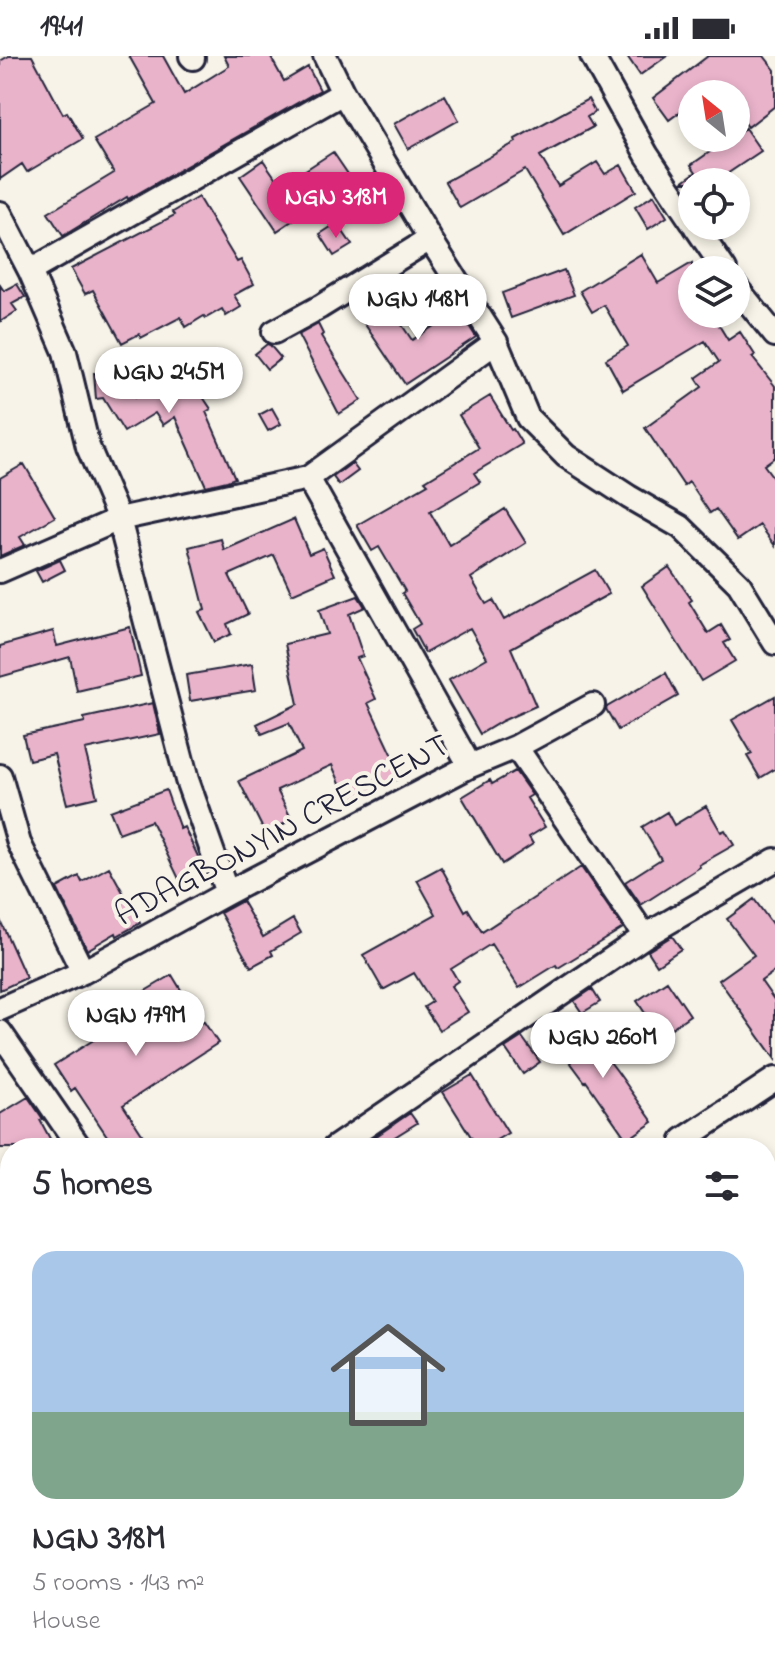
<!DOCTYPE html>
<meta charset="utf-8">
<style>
body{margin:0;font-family:"Indie Flower",sans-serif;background:#f7f7f7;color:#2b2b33;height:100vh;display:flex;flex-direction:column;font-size:30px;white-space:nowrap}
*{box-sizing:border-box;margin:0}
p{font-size:26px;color:#7c7c81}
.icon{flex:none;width:44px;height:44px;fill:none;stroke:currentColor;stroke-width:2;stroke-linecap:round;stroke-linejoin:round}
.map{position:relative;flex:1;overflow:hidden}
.details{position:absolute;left:0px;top:1082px;width:776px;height:536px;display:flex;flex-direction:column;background:#fff;border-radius:32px 32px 0 0;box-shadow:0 4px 12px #0003}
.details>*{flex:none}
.needle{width:52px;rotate:330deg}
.controls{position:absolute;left:678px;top:24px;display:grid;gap:16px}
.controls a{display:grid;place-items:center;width:72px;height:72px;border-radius:50%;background:#fff;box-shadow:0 4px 12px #0003;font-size:40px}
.price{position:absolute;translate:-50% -68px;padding:0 18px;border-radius:28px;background:#fff;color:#222;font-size:26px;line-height:52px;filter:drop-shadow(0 2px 4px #0008)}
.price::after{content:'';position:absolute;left:50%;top:48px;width:24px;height:18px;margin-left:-12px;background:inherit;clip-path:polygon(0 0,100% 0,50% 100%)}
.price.active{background:#db2777;color:#fff}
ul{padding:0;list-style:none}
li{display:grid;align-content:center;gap:16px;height:424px;padding:0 32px}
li+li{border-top:2px solid #e1e1e2}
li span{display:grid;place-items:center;height:248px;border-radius:24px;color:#555}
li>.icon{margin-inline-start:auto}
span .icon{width:144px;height:144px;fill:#fffc;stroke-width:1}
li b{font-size:34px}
h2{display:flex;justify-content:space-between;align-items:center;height:96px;padding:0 32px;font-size:34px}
.status{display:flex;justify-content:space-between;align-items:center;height:56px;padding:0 40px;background:#fff;direction:ltr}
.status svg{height:22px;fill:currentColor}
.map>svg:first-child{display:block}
.building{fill:#e9b3ca;stroke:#22223b;stroke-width:2}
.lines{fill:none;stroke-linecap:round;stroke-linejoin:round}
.minor-casing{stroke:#22223b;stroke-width:28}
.minor{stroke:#f7f3e8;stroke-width:22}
.labels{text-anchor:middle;stroke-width:8;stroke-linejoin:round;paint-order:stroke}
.street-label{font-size:34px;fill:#22223b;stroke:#f7f3e8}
</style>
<div class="status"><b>19:41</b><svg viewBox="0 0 49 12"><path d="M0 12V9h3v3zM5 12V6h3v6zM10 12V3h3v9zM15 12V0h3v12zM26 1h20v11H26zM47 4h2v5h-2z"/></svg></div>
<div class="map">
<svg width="775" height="1618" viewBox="0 0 775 1618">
<rect width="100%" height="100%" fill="#f7f3e8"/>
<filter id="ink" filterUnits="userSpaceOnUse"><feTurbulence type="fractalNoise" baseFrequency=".0125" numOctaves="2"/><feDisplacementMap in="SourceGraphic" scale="16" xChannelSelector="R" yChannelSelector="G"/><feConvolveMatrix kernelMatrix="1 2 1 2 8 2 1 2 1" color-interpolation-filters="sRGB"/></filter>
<g filter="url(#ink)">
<path class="building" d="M9,0H32L63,58L67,56L83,83L27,116L22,108L0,123V5Z
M129,0H163L184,38L229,10L224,0H270L284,25L308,11L320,34L128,143L127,141L63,180L48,157L114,117L94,84L156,48Z
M627,0H667L640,19Z
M708,0H764L775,14V50L748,71L736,55V38H692V47L669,64L653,42Z
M445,39L459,64L408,93L394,68Z
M588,43L595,56L587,61L593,71L540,100L558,130L597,106L605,118L621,109L636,135L564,179L525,114L460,152L445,126L516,86L515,83Z
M745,72L761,95L715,126H682L696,116L691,109L730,82H736V78Z
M333,96L352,124L277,175L240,120L263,104L281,130Z
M654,139L667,161L648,173L635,151Z
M198,141L237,206L241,204L254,228L234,239L241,251L226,260L222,253L206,262L204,260L186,271L181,261L141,282L139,278L122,287L93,234L85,238L71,213L175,159L173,156Z
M337,167L352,189L334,200L320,178Z
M641,198L658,227L692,207V258H712L728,284L740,276L755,299L752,301L775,330V401L764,409L775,424V490L760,469L738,484L716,453L710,457L689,426L684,430L645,372L702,331L696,322L719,306L705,285L623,334L606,303L628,290L604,249L592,256L580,235Z
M564,214L574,239L511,262L502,237Z
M17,228L25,241L12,248L17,255L0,266V229L4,235Z
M389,250L412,284L459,254L476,281L405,328L364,267Z
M318,268L323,278L321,280L361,344L339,358L298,279Z
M267,288L270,289L281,302L267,313L255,298Z
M189,315L195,324L199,322L208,337L203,341L211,353L206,356L235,422L227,425L206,430L175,361L163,369L155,357L124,376L103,342L96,343L94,317L138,318L136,341L178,316L181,321Z
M490,340L511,374L513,373L522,388L474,417L480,426L430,456L449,489L505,453L526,487L471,522L486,548L493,544L504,564L595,514L609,538L511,592L536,650L502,665L480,678L449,624L487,602L470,572L425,597L412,573L420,568L402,537L405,535L379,491L372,495L357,469L428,428L425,425L479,392L459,359Z
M272,352L281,368L268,375L259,359Z
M352,407L358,415L339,429L333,421Z
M24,408L55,461L20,481L25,489L0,500V422Z
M294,463L309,498L323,492L335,519L292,538L274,499L229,519L248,558L227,568L231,578L214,586L199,556L205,554L189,491L221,483L224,494Z
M60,504L65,514L42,526L36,515Z
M669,511L692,544L689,546L708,577L721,569L730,584L724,587L735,605L701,625L642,530Z
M358,540L365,551L349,558L363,600L357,602L376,643L368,647L403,721L348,745L332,709L277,734L292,764L265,777L239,725L302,695L289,667L262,678L257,668L298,648L285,588L327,578L319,554Z
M130,571L141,620L77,635L70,601L0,621V590L53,575L57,590Z
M252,608L256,634L190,645L186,619Z
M666,617L678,640L618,674L606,653L607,651Z
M775,640V713L760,722L747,700L752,698L732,664Z
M153,647L160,678L85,694L97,741L67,748L54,698L29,704L23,679L85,666L84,662Z
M515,715L532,739L527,742L545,771L529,781L533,788L502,808L462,741L490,724L492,728Z
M166,734L180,773L184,771L203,811L179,823L151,765L119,777L110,755Z
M706,750L721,776L725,774L734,789L699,809L700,811L641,849L625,826L661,803L642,771L667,756L674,769Z
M109,811L140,867L117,880L116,877L87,894L57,832L79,820L82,826Z
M441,811L465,855L468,853L482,876L581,811L623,872L558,912L556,909L519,932L491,888L451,913L458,925L451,930L468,956L439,974L424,951L432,946L414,917L383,934L363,899L436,858L417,824Z
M754,843L775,872V915L761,925L775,945V1003L719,924L754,899L727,863Z
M242,845L263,881L293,863L301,877L271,895L273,899L251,911L220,857Z
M0,864L26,922L0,934Z
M672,880L681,893L657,909L648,895Z
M172,919L201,967L204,966L218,987L123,1049L151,1092H115L75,1032L71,1035L54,1009L122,966L115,953Z
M667,925L690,959L660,980L637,945Z
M592,933L600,946L582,957L574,945Z
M578,964L617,1015L653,1066L627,1084L586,1025L585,1026L553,983Z
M522,981L540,1006L523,1018L505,992Z
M472,1019L508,1077L483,1092H478L443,1036Z
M28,1041L43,1063L40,1064L55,1092H0V1058Z
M410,1057L417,1067L377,1092H359Z"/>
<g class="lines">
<g class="minor-casing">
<path id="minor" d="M191,0L193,2
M325,0L343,37L430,183L496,286L528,362L566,400L629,441L681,471L739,528L775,587
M592,0L647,99L692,166
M0,157L30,215L65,296L88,391L119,463L187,724L227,837
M695,170L725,214
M30,215L343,37
M736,231L775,279
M274,276L320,251L430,183
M308,422L470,710
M0,515L119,463L308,422L496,286
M516,691L645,880
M0,720L19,787L83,916
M0,953L83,916L227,837L470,710L516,691L593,649
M0,976L80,1092
M683,1084L775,1023
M334,1092L645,880L775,804
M766,1222L775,1218
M0,1305L10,1298
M766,1348L775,1347
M0,1399L10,1419
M0,1494L10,1491
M766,1588L775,1582
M129,1608L133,1618
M331,1608L334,1618
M657,1608L661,1618
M722,1618L737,1608"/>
</g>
<use href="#minor" class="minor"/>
</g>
</g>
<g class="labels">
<g class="street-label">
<text transform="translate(281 772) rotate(-28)" y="12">ADAGBONYIN CRESCENT</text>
</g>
</g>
</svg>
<div class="controls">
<a><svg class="needle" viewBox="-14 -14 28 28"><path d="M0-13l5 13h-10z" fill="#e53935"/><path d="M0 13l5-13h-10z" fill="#7c7c81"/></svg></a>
<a><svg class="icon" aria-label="locate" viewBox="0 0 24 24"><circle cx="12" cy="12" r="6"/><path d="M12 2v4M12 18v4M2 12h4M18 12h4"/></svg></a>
<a><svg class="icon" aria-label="layers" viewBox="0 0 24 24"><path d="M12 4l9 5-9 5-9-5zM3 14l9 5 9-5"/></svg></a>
</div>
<b class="price active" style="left:336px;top:184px">NGN 318M</b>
<b class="price" style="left:418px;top:286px">NGN 148M</b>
<b class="price" style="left:169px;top:359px">NGN 245M</b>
<b class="price" style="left:136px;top:1002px">NGN 179M</b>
<b class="price" style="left:603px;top:1024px">NGN 260M</b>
<section class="details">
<h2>5 homes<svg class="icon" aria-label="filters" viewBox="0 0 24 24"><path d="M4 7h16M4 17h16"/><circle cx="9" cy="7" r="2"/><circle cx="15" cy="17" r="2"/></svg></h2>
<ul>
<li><span style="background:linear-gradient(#a9c7e8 65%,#7fa58c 0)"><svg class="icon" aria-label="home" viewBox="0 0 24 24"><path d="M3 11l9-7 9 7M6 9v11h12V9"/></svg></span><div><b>NGN 318M</b><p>5 rooms · 143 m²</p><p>House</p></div></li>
</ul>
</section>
</div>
